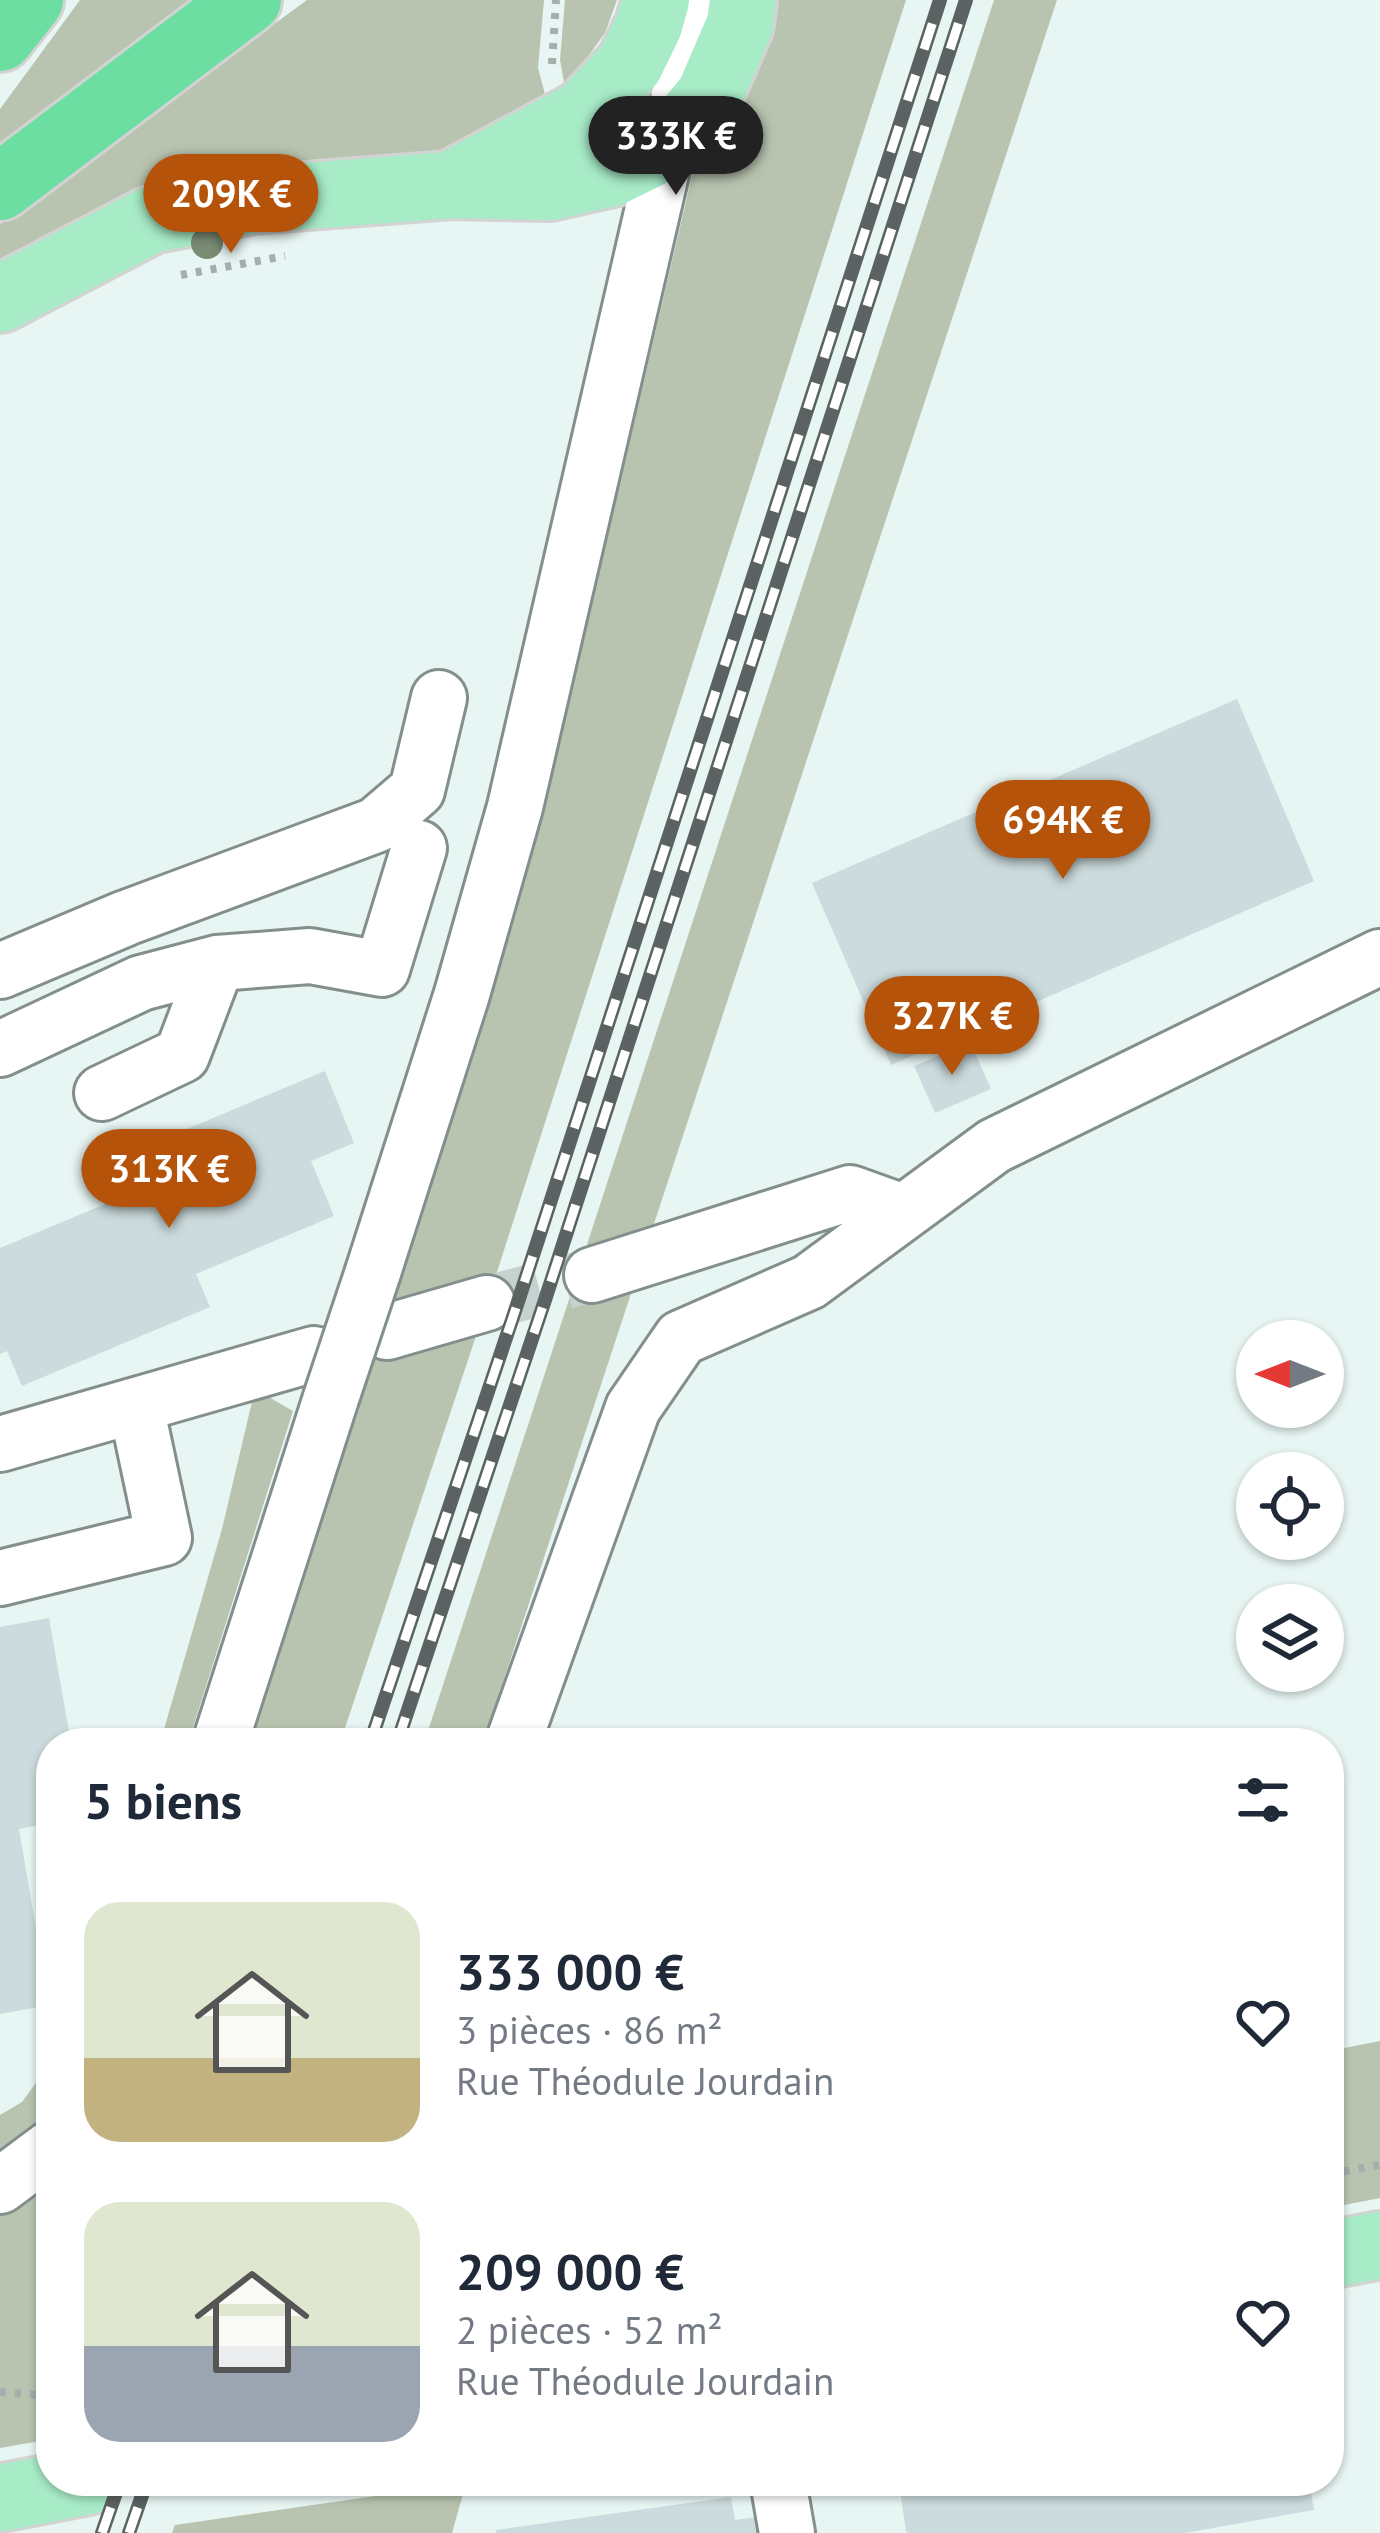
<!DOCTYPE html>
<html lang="fr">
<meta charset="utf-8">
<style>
body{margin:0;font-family:"PT Sans",sans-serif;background:#f2f2f3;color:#1f2937;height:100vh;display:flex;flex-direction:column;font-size:45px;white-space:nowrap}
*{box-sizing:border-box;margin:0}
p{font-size:39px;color:#747a83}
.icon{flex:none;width:66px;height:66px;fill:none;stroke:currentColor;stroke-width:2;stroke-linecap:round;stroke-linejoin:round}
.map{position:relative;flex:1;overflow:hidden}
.panel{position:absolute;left:36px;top:1728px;width:1308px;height:768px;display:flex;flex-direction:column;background:#fff;border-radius:48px;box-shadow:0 3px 9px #0004}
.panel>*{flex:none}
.needle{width:78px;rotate:270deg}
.buttons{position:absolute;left:1236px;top:1320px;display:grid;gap:24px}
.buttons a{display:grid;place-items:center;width:108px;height:108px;border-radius:50%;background:#fff;box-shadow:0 3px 9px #0004;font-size:60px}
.price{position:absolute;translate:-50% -102px;padding:0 27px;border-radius:42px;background:#b45309;color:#fff;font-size:39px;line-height:78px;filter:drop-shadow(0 3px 6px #0008)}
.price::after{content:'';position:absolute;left:50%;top:72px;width:36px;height:27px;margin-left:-18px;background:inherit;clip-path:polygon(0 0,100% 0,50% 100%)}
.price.selected{background:#222;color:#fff}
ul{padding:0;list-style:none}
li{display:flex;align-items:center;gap:36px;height:300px;padding:0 48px}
li span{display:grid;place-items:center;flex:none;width:336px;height:240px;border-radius:36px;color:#555}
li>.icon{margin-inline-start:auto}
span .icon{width:144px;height:144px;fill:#fffc;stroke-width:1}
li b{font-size:51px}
h2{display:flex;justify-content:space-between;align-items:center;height:144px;padding:0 48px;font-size:51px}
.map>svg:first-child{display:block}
.green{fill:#b9c4b0}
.building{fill:#ccdbdd}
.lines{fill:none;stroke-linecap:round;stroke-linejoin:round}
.minor-tunnel{stroke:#c6d2d0;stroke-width:54;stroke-dasharray:54 27;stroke-linecap:butt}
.minor-casing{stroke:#828f8c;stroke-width:60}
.major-casing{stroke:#d3d3d3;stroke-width:72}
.highway-casing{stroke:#d3d3d3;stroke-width:72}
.path{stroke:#a4afad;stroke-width:8;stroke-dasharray:6 9;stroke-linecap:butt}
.minor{stroke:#fff;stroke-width:54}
.major{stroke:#a7ebc7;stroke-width:66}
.highway{stroke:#6ddea1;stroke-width:66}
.rail-casing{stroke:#5b6362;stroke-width:14}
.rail{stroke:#fff;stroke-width:9;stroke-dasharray:27;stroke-linecap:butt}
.minor-bridge-casing{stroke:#828f8c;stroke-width:60;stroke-linecap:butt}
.minor-bridge{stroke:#fff;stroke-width:54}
.tree{fill:#7a8c74}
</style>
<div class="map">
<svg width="1380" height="2533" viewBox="0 0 1380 2533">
<rect width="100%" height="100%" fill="#e7f5f3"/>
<path class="green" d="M80,0H206L0,148V109Z
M307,0H544L538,68L547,102L490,147L68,229L23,249L0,269V224Z
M565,0H617L605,33L565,88L560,60Z
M765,0H906L487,1303L340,1743H248L546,798L699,146Z
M994,0H1057L483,1743H424Z
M255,1389L293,1411L188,1743H160L222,1529Z
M1380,2041V2198L1329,2208V2051Z
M51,2062V2115L0,2157V2115L22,2102Z
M51,2178V2439L0,2448V2216L16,2210Z
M466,2483L452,2533H172L175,2525Z"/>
<path class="building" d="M1237,699L1314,881L891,1065L812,883Z
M970,1042L991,1089L935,1113L914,1066Z
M325,1071L354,1143L311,1161L334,1216L196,1274L210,1307L22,1386L7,1351L0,1354V1248L158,1182L144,1147Z
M49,1618L71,1743H51V1823L19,1829L49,2005L0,2014V1627Z
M902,2481H1309L1314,2510L1185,2533H910L906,2532L899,2483Z
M731,2497L735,2520L757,2517L760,2533H496V2530Z"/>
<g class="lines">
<path class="minor-tunnel" d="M487,1303L592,1275"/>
<g class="minor-casing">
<path id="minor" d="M0,971L126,918L376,825L417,790L439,698
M0,1049L141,983L217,963L310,956L382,969L419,848
M102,1093L182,1055L217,963
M373,1272L462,994L515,807L701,0
M592,1275L850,1193L903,1212
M387,1332L487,1303
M0,1444L314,1354
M0,1578L164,1538L136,1406
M220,1743L331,1398
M513,1743L633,1408L681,1338L809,1282L994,1146L1380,957
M0,2186L51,2148
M778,2481L787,2533"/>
</g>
<g class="major-casing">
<path id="major" d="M454,183L584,113L630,64L649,25L656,0
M0,299L151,220L252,200L451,185L550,187L612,173L667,146L709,96L740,24L743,0
M1329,2255L1380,2245
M0,2498L88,2481"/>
</g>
<g class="highway-casing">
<path id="highway" d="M0,38L30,0
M0,187L248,0"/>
</g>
<path class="path" d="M552,64L556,0
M181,275L285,256
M1329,2174L1380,2165
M0,2392L51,2396"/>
<use href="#minor" class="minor"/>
<use href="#major" class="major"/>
<use href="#highway" class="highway"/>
<g class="rail-casing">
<path id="rail" d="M370,1743L515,1311L940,0
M397,1743L544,1303L966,0
M102,2533L120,2481
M129,2533L147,2481"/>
</g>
<use href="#rail" class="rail"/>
<g class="minor-bridge-casing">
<path id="minor-bridge" d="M331,1398L373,1272"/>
</g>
<use href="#minor-bridge" class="minor-bridge"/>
</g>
<circle class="tree" cx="207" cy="243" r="16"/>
</svg>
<div class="buttons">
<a><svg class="needle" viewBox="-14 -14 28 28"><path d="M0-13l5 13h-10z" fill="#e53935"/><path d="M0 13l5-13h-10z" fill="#747a83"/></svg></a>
<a><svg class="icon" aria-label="locate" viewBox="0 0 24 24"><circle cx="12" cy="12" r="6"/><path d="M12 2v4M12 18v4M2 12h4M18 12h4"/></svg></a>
<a><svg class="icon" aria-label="layers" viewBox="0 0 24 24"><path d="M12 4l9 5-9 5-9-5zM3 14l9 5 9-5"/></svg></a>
</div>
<b class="price selected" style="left:676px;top:198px">333K €</b>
<b class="price" style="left:231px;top:256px">209K €</b>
<b class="price" style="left:1063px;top:882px">694K €</b>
<b class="price" style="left:952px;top:1078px">327K €</b>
<b class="price" style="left:169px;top:1231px">313K €</b>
<section class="panel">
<h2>5 biens<svg class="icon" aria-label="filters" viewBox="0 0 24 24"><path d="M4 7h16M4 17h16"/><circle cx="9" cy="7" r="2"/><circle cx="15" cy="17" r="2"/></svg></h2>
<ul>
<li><span style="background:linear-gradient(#dfe7d0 65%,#c2b280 0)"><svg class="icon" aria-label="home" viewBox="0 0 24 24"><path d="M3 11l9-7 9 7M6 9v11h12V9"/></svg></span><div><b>333 000 €</b><p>3 pièces · 86 m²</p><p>Rue Théodule Jourdain</p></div><svg class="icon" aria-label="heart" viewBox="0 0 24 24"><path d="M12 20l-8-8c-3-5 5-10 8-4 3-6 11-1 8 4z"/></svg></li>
<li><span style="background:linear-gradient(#dfe7d0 60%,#9aa5b1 0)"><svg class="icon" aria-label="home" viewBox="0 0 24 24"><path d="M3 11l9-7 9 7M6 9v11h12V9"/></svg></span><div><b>209 000 €</b><p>2 pièces · 52 m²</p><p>Rue Théodule Jourdain</p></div><svg class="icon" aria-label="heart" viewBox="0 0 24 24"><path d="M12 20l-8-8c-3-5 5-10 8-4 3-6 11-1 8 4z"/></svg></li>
</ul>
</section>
</div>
